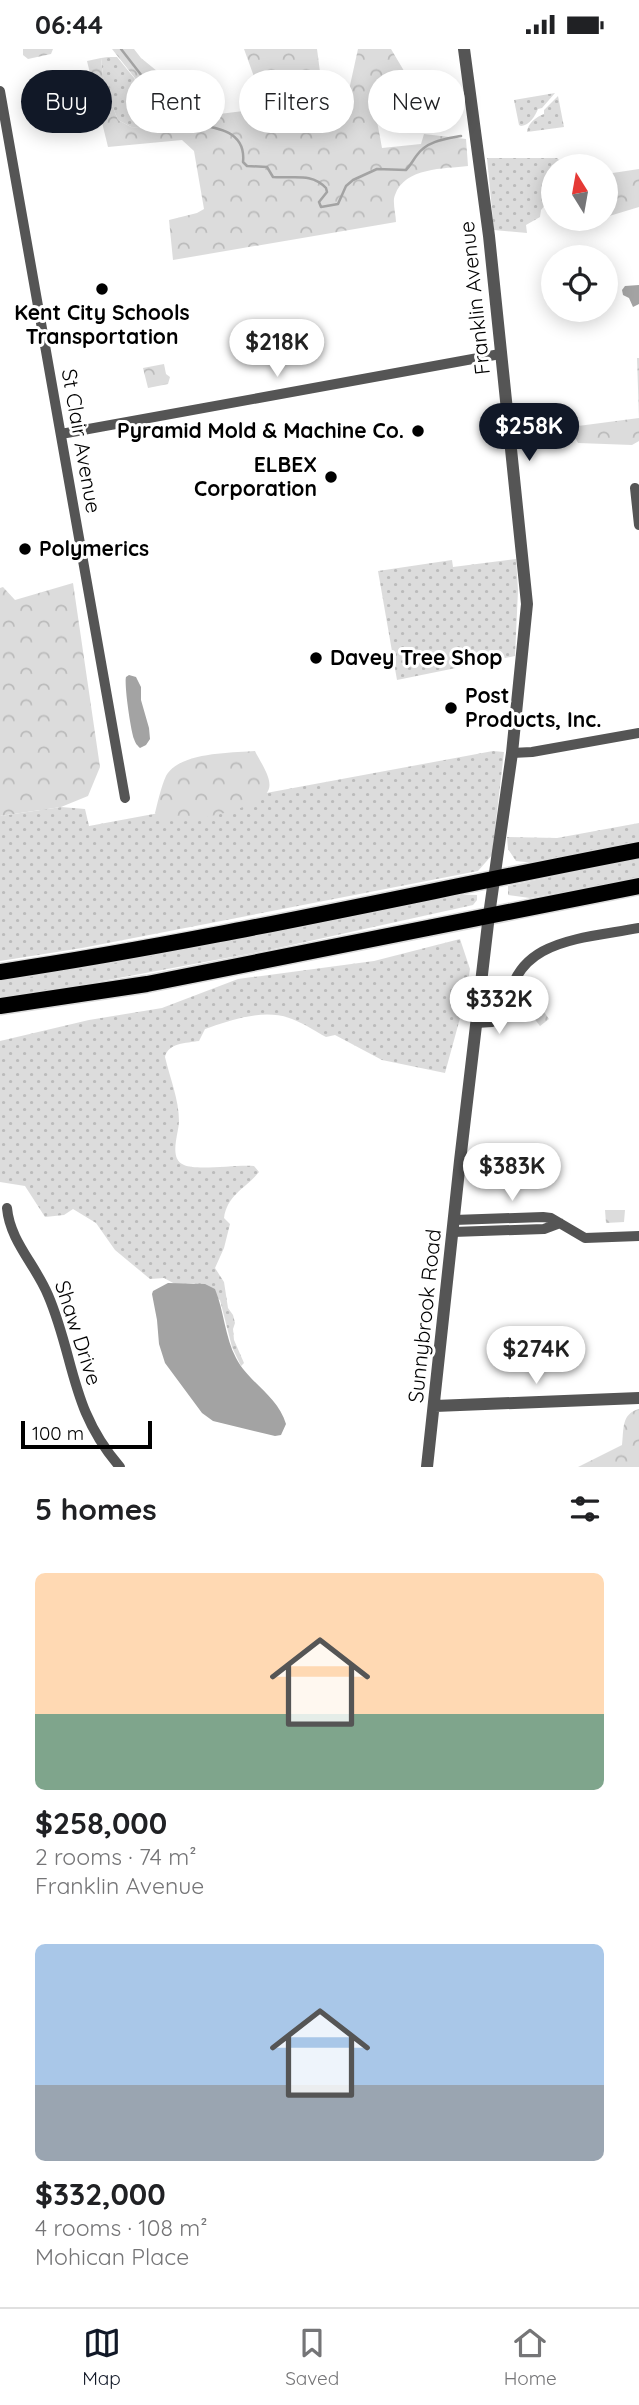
<!DOCTYPE html>
<meta charset="utf-8">
<style>
body{margin:0;font-family:Quicksand,sans-serif;background:#f6f6f6;color:#202124;height:100vh;display:flex;flex-direction:column;font-size:26px;white-space:nowrap}
*{box-sizing:border-box;margin:0}
p{font-size:23px;color:#757577}
.icon{flex:none;width:38px;height:38px;fill:none;stroke:currentColor;stroke-width:2;stroke-linecap:round;stroke-linejoin:round}
.map{position:relative;height:1418px;overflow:hidden}
.drawer{display:flex;flex-direction:column;background:#fff;flex:1}
.drawer>*{flex:none}
.banner{position:absolute;left:21px;top:21px;width:598px;height:63px;display:flex;gap:14px}
.needle{width:46px;rotate:349deg}
.tools{position:absolute;left:541px;top:105px;display:grid;gap:14px}
.tools a{display:grid;place-items:center;width:77px;height:77px;border-radius:50%;background:#fff;box-shadow:0 4px 18px #0003;font-size:35px}
.scale{position:absolute;left:21px;bottom:18px;width:131px;box-sizing:border-box;padding-left:7px;border:4px solid #000;border-top:0;font-size:19px;line-height:24px;white-space:nowrap;color:#000;-webkit-text-stroke:5px #fff;paint-order:stroke}
.price{position:absolute;translate:-50% -60px;padding:0 16px;border-radius:24px;background:#fff;color:#222;font-size:23px;line-height:46px;filter:drop-shadow(0 2px 4px #0008)}
.price::after{content:'';position:absolute;left:50%;top:42px;width:21px;height:16px;margin-left:-10px;background:inherit;clip-path:polygon(0 0,100% 0,50% 100%)}
.price.current{background:#111827;color:#fff}
ul{padding:0;list-style:none}
li{display:grid;align-content:center;gap:14px;height:371px;padding:0 35px}
li span{display:grid;place-items:center;height:217px;border-radius:10px;color:#555}
li>.icon{margin-inline-start:auto}
span .icon{width:126px;height:126px;fill:#fffc;stroke-width:1}
li b{font-size:30px}
h2{display:flex;justify-content:space-between;align-items:center;height:84px;padding:0 35px;font-size:30px}
.chip{padding:0 24px;border-radius:32px;background:#fff;box-shadow:0 4px 18px #0003;font-size:24px;line-height:63px}
.chip.current{background:#111827;color:#fff}
.status{display:flex;justify-content:space-between;align-items:center;height:49px;padding:0 35px;background:#fff;direction:ltr}
.status svg{height:19px;fill:currentColor}
.menu{display:flex;justify-content:space-around;align-items:center;height:98px;border-top:2px solid #e0e0e0;background:#fff;font-size:19px;color:#757577}
.menu a{display:grid;justify-items:center;gap:4px}
.menu .current{color:#111827}
.map>svg:first-child{display:block}
.grass{fill:url(#grass-dots)}
.forest{fill:url(#forest-crowns)}
.water{fill:#a3a3a3}
.lines{fill:none;stroke-linecap:round;stroke-linejoin:round}
.stream{stroke:#a3a3a3;stroke-width:2.5}
.primary-casing{stroke:#dbdbdb;stroke-width:19}
.minor{stroke:#555;stroke-width:10}
.tertiary{stroke:#555;stroke-width:12}
.primary{stroke:#000;stroke-width:16}
.poi-dot{fill:#000;stroke:#fff;stroke-width:2.5}
.labels{text-anchor:middle;stroke-width:6;stroke-linejoin:round;paint-order:stroke}
.street-label{font-size:21px;fill:#000;stroke:#fff}
.poi-label{font-size:21px;font-weight:bold;fill:#000;stroke:#fff;text-anchor:start}
</style>
<div class="status"><b>06:44</b><svg viewBox="0 0 49 12"><path d="M0 12V9h3v3zM5 12V6h3v6zM10 12V3h3v9zM15 12V0h3v12zM26 1h20v11H26zM47 4h2v5h-2z"/></svg></div>
<div class="map">
<svg width="639" height="1418" viewBox="0 0 639 1418">
<defs>
<pattern id="grass-dots" width="8" height="8" patternUnits="userSpaceOnUse" patternTransform="scale(1.75)"><rect width="8" height="8" fill="#dcdcdc"/><path d="M2 2h.1M6 6h.1" fill="none" stroke="#bbb" stroke-width="1.8" stroke-linecap="round"/></pattern>
<pattern id="forest-crowns" width="20" height="18" patternUnits="userSpaceOnUse" patternTransform="scale(1.75)"><rect width="20" height="18" fill="#dcdcdc"/><path d="M2 6a3 3 0 1 1 6 0M12 15a3 3 0 1 1 6 0" fill="none" stroke="#bbb"/></pattern>
</defs>
<rect width="100%" height="100%" fill="#fff"/>
<path class="grass" d="M108,8H117L153,52L163,82L131,78L118,71L104,36L101,9Z
M555,44L542,59L538,60C535,67 530,76 521,77L519,76L514,51Z
M558,47L564,78L527,83C528,74 536,68 544,65V61Z
M487,109H557L561,113L560,117H553V147L541,161L540,168L526,176L527,184L494,181Z
M516,510L518,541L515,607L397,631L378,522L452,511L453,518Z
M493,702L504,703L492,806L478,822L82,899L0,912V767L61,758L85,760L89,777Z
M639,774V794L535,814L516,812L508,800L507,788L557,789Z
M639,809V829L530,849L508,846V837Z
M444,845L477,846V851L473,856L269,901L0,951V927Z
M460,890L470,920L465,951L445,1024L382,1011L335,986L326,988C315,982 303,974 292,970C264,959 231,971 205,980L199,992C186,994 168,994 165,1008C170,1029 179,1051 179,1072C179,1084 168,1110 184,1116C198,1122 238,1115 254,1117L259,1123C246,1139 227,1146 224,1169L230,1175L224,1199L215,1219L224,1233L228,1259L233,1266L235,1274L233,1280L234,1291L244,1314L241,1317L232,1298L220,1251L194,1234L175,1235L164,1229L150,1230L115,1201L96,1174L73,1160L64,1166L45,1168L25,1137L0,1133V992L89,971L162,959L238,930L374,912Z"/>
<path class="forest" d="M23,0H53L51,5L28,10L23,6Z
M112,0H134L141,9L211,66L268,59L261,47L244,0H317L320,23L315,24L317,35L327,34L329,52L347,50L358,0H391L413,37V46L382,49L374,56L382,99L421,95L424,85L466,90L468,117C444,120 405,118 395,146C392,153 396,165 396,173L173,211L169,171L197,164L204,160L194,102L182,91L108,98L87,12L101,9L104,36L118,71L131,78L162,81L153,52Z
M639,120V158L606,168V125Z
M637,309H639V392L632,396L578,394L573,384L578,377L639,369Z
M164,315L166,325L170,328L168,335L148,339L143,319Z
M73,534L100,718L88,747L61,758L0,767V539L3,538L15,551Z
M255,702C260,713 274,731 268,742C260,758 204,769 187,772C178,773 168,772 159,771L155,764C158,752 161,738 166,727C179,703 231,704 255,702Z
M533,948L549,970L540,977L523,955Z
M605,1161H625L624,1173L606,1174Z
M639,1360V1418H578L622,1396C624,1380 621,1365 639,1360Z"/>
<path class="water" d="M639,236V255L633,258L629,249L623,246L622,241L625,237Z
M129,626L136,628L141,638V651L149,679L150,690L146,696L140,699C136,695 136,695 134,690C131,683 124,636 126,628Z
M168,1234L205,1235L215,1240C224,1262 225,1288 236,1309C249,1334 278,1347 286,1375L281,1386L275,1387L213,1372L202,1364L165,1314L159,1295L157,1271L152,1245L153,1242Z"/>
<g class="lines">
<path class="stream" d="M121,0L142,27L161,43L163,51L177,72C202,78 247,75 243,113L247,117L267,118L273,128C293,130 311,123 326,139L327,143L319,153L321,158L338,155L346,137L353,131L377,120L406,121C411,116 413,111 417,106C427,92 445,90 461,87"/>
<g class="primary-casing">
<path id="primary" d="M0,923C214,891 426,842 639,801
M0,957L147,935L639,837"/>
</g>
<path class="minor" d="M0,42L125,749
M61,385L500,305
M635,439L639,476
M512,704L532,703L639,684
M476,974L492,973L508,963C510,889 583,890 639,879
M7,1159C10,1192 35,1215 48,1246C75,1309 70,1361 120,1418
M454,1171L543,1168L551,1169L585,1189L639,1187
M453,1183L544,1180L560,1174"/>
<path class="tertiary" d="M435,1357L639,1349
M427,1418L460,1112L489,866L512,704L527,555L489,187L464,0"/>
<use href="#primary" class="primary"/>
</g>
<g class="poi-dot">
<circle cx="102" cy="240" r="7"/>
<circle cx="418" cy="382" r="7"/>
<circle cx="331" cy="428" r="7"/>
<circle cx="25" cy="500" r="7"/>
<circle cx="316" cy="609" r="7"/>
<circle cx="451" cy="659" r="7"/>
</g>
<g class="labels">
<g class="street-label">
<text transform="translate(475 249) rotate(-96)" y="7">Franklin Avenue</text>
<text transform="translate(81 392) rotate(80)" y="7">St Clair Avenue</text>
<text transform="translate(425 1267) rotate(-84)" y="7">Sunnybrook Road</text>
<text transform="translate(78 1284) rotate(72)" y="7">Shaw Drive</text>
</g>
<g class="poi-label">
<text x="102" y="271" text-anchor="middle">Kent City Schools<tspan x="102" dy="24">Transportation</tspan></text>
<text x="404" y="389" text-anchor="end">Pyramid Mold &amp; Machine Co.</text>
<text x="317" y="423" text-anchor="end">ELBEX<tspan x="317" dy="24">Corporation</tspan></text>
<text x="39" y="507">Polymerics</text>
<text x="330" y="616">Davey Tree Shop</text>
<text x="465" y="654">Post<tspan x="465" dy="24">Products, Inc.</tspan></text>
</g>
</g>
</svg>
<div class="tools">
<a><svg class="needle" viewBox="-14 -14 28 28"><path d="M0-13l5 13h-10z" fill="#e53935"/><path d="M0 13l5-13h-10z" fill="#757577"/></svg></a>
<a><svg class="icon" aria-label="locate" viewBox="0 0 24 24"><circle cx="12" cy="12" r="6"/><path d="M12 2v4M12 18v4M2 12h4M18 12h4"/></svg></a>
</div>
<div class="scale">100 m</div>
<b class="price" style="left:277px;top:330px">$218K</b>
<b class="price current" style="left:529px;top:414px">$258K</b>
<b class="price" style="left:499px;top:987px">$332K</b>
<b class="price" style="left:512px;top:1154px">$383K</b>
<b class="price" style="left:536px;top:1337px">$274K</b>
<div class="banner">
<a class="chip current">Buy</a>
<a class="chip">Rent</a>
<a class="chip">Filters</a>
<a class="chip">New</a>
</div>
</div>
<section class="drawer">
<h2>5 homes<svg class="icon" aria-label="filters" viewBox="0 0 24 24"><path d="M4 7h16M4 17h16"/><circle cx="9" cy="7" r="2"/><circle cx="15" cy="17" r="2"/></svg></h2>
<ul>
<li><span style="background:linear-gradient(#ffd9b3 65%,#7fa58c 0)"><svg class="icon" aria-label="home" viewBox="0 0 24 24"><path d="M3 11l9-7 9 7M6 9v11h12V9"/></svg></span><div><b>$258,000</b><p>2 rooms · 74 m²</p><p>Franklin Avenue</p></div></li>
<li><span style="background:linear-gradient(#a9c7e8 65%,#9aa5b1 0)"><svg class="icon" aria-label="home" viewBox="0 0 24 24"><path d="M3 11l9-7 9 7M6 9v11h12V9"/></svg></span><div><b>$332,000</b><p>4 rooms · 108 m²</p><p>Mohican Place</p></div></li>
</ul>
</section>
<nav class="menu">
<a class="current"><svg class="icon" aria-label="map" viewBox="0 0 24 24"><path d="M3 6l6-2 6 2 6-2v14l-6 2-6-2-6 2zM9 4v14M15 6v14"/></svg>Map</a>
<a><svg class="icon" aria-label="saved" viewBox="0 0 24 24"><path d="M7 4h10v16l-5-4-5 4z"/></svg>Saved</a>
<a><svg class="icon" aria-label="home" viewBox="0 0 24 24"><path d="M3 11l9-7 9 7M6 9v11h12V9"/></svg>Home</a>
</nav>
